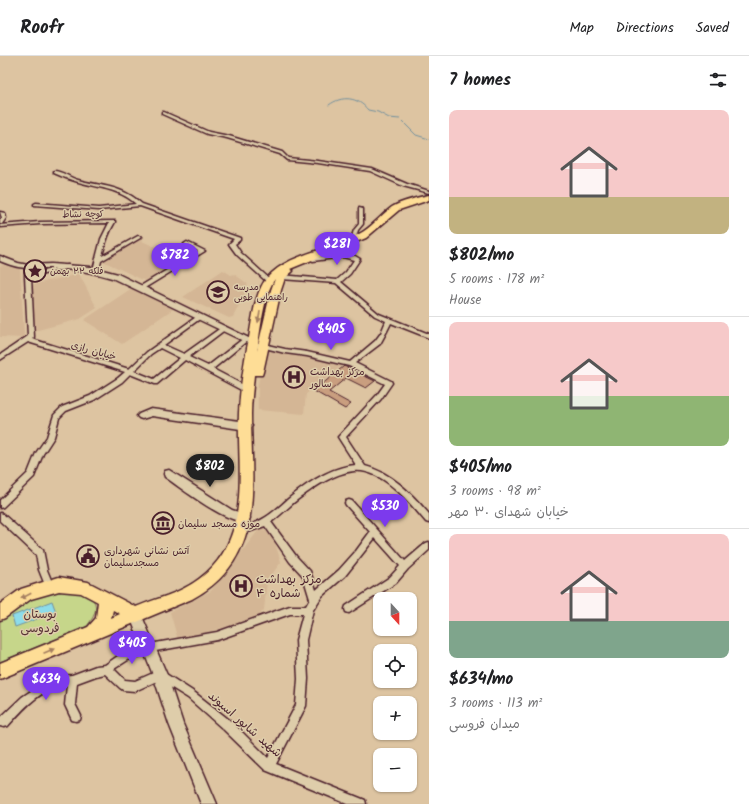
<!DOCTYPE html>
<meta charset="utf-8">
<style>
body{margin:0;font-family:Kalam,"Playpen Sans Arabic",sans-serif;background:#f2f2f2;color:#202124;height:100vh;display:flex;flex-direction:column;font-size:15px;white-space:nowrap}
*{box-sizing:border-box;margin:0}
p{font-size:13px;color:#757577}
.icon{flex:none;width:22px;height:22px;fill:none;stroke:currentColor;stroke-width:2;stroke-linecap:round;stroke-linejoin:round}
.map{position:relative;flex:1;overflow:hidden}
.side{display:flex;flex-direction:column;background:#fff;width:320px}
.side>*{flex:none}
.needle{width:26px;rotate:159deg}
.tools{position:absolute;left:373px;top:536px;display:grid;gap:8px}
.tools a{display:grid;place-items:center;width:44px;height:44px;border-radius:8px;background:#fff;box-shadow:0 1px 3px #0004;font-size:20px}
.price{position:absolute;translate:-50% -34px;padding:0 9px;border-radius:14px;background:#7c3aed;color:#fff;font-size:13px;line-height:26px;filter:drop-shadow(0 1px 2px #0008)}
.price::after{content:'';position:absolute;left:50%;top:24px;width:12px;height:9px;margin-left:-6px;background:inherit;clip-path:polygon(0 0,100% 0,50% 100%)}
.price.current{background:#222;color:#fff}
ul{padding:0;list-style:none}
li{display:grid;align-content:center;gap:8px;height:212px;padding:0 20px}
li+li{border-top:1px solid #e0e0e0}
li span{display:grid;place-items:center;height:124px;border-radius:8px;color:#555}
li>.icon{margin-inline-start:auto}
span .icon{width:72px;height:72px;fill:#fffc;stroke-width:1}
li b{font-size:17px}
h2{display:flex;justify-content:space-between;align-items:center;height:48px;padding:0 20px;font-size:17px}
header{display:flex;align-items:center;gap:24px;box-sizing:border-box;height:56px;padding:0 20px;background:#fff;border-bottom:1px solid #e0e0e0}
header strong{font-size:19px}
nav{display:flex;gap:22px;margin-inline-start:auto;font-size:14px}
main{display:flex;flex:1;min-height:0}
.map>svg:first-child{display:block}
.built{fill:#d4b695}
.green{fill:#c6d68a;stroke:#887a5a}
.water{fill:#8ddcea;stroke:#72909e}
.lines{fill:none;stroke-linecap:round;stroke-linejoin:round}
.stream{stroke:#72909e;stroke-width:1}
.building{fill:#c99e7f;stroke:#4a1f2b}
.street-casing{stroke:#4a1f2b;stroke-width:3}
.secondary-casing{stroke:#4a1f2b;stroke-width:3}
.primary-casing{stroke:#4a1f2b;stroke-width:3}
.street{fill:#decdaa;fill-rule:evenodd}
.secondary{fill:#decdaa;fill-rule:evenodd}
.primary{fill:#fedd96;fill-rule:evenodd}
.oneway{fill:#a47e60}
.labels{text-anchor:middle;stroke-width:3;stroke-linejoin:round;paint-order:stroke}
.far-street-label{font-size:9px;fill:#4a1f2b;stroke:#decdaa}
.far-poi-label{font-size:9px;fill:#4a1f2b;stroke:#decdaa;text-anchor:start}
.street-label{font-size:10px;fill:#4a1f2b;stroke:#decdaa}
.poi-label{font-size:10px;fill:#4a1f2b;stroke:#decdaa;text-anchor:start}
.near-poi-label{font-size:12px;fill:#4a1f2b;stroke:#decdaa;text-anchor:start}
.near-park-label{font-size:12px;fill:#563134;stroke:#decdaa}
.near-street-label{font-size:12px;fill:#4a1f2b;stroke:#decdaa}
</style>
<header>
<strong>Roofr</strong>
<nav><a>Map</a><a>Directions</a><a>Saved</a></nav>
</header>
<main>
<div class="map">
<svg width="429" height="748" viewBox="0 0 429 748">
<rect width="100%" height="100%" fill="#ddc4a1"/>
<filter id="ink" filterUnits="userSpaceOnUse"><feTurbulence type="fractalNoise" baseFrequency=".025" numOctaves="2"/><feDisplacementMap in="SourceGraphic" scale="8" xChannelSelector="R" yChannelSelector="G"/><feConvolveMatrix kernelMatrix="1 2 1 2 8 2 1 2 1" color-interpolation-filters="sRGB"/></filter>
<g filter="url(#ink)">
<path class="built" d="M140,184L183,204L145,225L103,205Z
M3,209L20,213L24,278L23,282L0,281V210Z
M223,214L231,219L234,218L248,228L246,230L248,232L233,261L229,262L183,241Z
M79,218L97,252L80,263L34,275L31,229Z
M132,232L173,253L122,288L84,264Z
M265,294L304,298L344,308L306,338L304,358L258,354V329Z
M261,471L273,481L281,506L267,525L264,554L256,563L178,584L170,556L211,535Z"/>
<path class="green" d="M59,534C65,534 75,533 81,535C101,544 98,557 86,571L0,606V564L28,544Z"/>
<path class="water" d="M52,545L56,556L15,571L12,560Z"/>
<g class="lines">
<path class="stream" d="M329,49C342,39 358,41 368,54L378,56L389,62L400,63L416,79L429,83"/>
</g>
<path class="building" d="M344,310L375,325L366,332L346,322L329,336L351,348L345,353L314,335Z"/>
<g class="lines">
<g class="street-casing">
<path id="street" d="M162,56H164L209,76L229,80L282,96L288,102L318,105L372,113L407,128L429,135V137L403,130L370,115L318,107L287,104L280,98L227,82L207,78L162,58Z
M54,115C62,115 70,122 78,124C103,131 121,129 142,148L240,182V184L235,188L241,197L272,225L269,227L267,226L237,199L229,188L234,183L140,150L99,154L34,149V148L36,147L99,152L136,148C119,132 97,132 75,125C68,123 61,120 54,117Z
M359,152L363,153V168L358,174L355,184L353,185L351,184L354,174L359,168Z
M0,156L5,157L6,162L2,168H0V164L2,162Z
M115,165V166C108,177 105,188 102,200L138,180L142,181L101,205L99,214L96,216L93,214L101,183L109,167L40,168L0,171V169L40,166Z
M187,186L205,195L143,233H139V231L198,195L185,189L184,188Z
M343,198L355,200L360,203L350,218L341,226L379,258L429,278V282L391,267L386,277L380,288L355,307L391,325L392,327L381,343L346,381L365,410C392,417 411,437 429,458V467L426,466C410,447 382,412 354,415C334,417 313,432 297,444C288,451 280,460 271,466L296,500L310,515L316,534L339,514L356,495L370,476L346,449L345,447L346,445L349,444L352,445L405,505L426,487L429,486V494L408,513L396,527L349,557L346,556L345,553L346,550L390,521L400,510L375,482L345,520L322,540L313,554L306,584L308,623L306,650L276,708L365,744L366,748H348L265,714L224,674L188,642L159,624L135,635L123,634L120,632L105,618L96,620L77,627L75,648L81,660L80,664L76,665L72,664L65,649L67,629C42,631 23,653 8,670L4,671L0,670V662L22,641L40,629L52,623L62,620L72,619L96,610L105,609L125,595L150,588L217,576L290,550H306L310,543L303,520L290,506L265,470L240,479L237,478L236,476L237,474C247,470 257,467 266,461C274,456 280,450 287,444C306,428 332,410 356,409L338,381L377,339L385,328L349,310L307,300L285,297L261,291L260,290L263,288L285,293L307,296L350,306L375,285L381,277L386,265L375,260L336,227L281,223L278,221L281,219L337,224L346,216L354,204L343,201L313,205L310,203L313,201ZM290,558H303L296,584L298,623L296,649L268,702L232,666L194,636L163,616L160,614L135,625L125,624L114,613L128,604L150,596L217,584Z
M28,209L31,211V218L68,209L71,211L70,212L31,221L34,281L32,283L129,313L147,296L199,259L201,260V262L164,289L184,298L222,271H226V273L189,301L208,310L244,282H248L249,283L248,284L213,313L249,332L250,334L249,336H245L185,304L157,328H155L130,318L122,326L94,344L66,355L59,362L54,381L43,398L34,421L3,451L0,452V444L28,417L36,397L47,381L54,359L62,351L90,340L118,322L125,316L28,286L0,304V299L28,280L25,220V211ZM160,292L180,302L154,323L134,315L151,298Z
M0,457L3,458L43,494L47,514L54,531L53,534L50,535L47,534L39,514L36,499L0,465Z"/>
</g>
<g class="secondary-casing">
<path id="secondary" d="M0,200L18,207L28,209L51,208L91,211L118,218L265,290L261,293L258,292L112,222C92,216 72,213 51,212C29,212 21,214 0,205Z
M151,353L247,366L252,370L247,374L152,360L142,363L139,362L137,360L139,358Z
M169,414L232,454L248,459L250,462L248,465C231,471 181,432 165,421L164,418L165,415Z
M135,552L140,554L141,558L167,619L183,668L217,748H201L169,668L153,619L129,558L130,554Z"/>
</g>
<g class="primary-casing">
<path id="primary" d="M429,139V144L399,154L366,182L290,213L293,215L285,222L281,234L263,316L262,319H254C253,332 251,345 251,358C251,429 267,502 192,543L0,623V607L88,571L96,562L98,546L81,537L59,535L31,543L5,562L0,564V548L21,533L59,521L88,526L136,551C157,542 181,537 199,523C253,483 237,414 239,357C240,332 244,306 249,282C252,265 255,235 267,222C288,197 332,194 359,178C371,172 381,159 392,151C400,146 419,141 429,139ZM275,223L271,234L257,295C260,278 264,236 275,223ZM113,554L120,558L111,562Z"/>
</g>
<use href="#street" class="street"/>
<use href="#secondary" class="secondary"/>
<use href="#primary" class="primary"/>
</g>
<defs><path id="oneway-solid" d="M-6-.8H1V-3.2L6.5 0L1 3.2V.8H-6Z"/></defs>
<g class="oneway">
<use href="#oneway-solid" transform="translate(259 261) rotate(100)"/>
<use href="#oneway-solid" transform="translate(26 540) rotate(152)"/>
<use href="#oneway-solid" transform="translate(49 595) rotate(-23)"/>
</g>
</g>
<defs>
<g id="sight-ring" transform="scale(1.15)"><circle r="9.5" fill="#decdaa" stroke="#4a1f2b" stroke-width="1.5"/><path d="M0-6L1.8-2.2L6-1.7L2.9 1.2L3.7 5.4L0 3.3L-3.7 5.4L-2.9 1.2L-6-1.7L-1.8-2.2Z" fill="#4a1f2b"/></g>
<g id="school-ring" transform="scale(1.15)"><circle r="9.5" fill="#decdaa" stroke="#4a1f2b" stroke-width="1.5"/><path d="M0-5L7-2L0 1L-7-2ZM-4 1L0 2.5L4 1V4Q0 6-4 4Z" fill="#4a1f2b"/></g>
<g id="hospital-ring" transform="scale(1.15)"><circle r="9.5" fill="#decdaa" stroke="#4a1f2b" stroke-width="1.5"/><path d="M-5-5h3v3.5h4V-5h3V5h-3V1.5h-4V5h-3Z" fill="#4a1f2b"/></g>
<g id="museum-ring" transform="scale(1.15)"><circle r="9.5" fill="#decdaa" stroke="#4a1f2b" stroke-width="1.5"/><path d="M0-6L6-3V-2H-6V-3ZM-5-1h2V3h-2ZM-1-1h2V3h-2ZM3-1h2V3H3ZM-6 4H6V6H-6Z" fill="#4a1f2b"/></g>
<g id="civic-ring" transform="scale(1.15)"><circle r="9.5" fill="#decdaa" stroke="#4a1f2b" stroke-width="1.5"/><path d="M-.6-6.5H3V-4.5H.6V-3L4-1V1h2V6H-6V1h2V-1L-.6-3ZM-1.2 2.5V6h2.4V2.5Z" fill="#4a1f2b"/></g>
</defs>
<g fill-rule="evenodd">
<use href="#sight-ring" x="35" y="215"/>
<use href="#school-ring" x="218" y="236"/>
<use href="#hospital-ring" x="294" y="321"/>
<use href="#museum-ring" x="163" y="467"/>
<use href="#civic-ring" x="88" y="500"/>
<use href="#hospital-ring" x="241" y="530"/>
</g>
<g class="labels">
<g class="far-street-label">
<text transform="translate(83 158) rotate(-1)" y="3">کوچه نشاط</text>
</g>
<g class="far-poi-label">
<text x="50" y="218">فلکه ۲۲ بهمن</text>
<text x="234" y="234">مدرسه<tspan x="234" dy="10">راهنمایی طوبی</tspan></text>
</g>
<g class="street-label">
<text transform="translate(94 294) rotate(16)" y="4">خیابان رازی</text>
</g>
<g class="poi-label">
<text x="310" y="319">مرکز بهداشت<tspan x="310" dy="12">سالور</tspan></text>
<text x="178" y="471">موزه مسجد سلیمان</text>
<text x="104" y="498">آتش نشانی شهرداری<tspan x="104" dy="12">مسجدسلیمان</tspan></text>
</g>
<g class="near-poi-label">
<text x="256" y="527">مرکز بهداشت<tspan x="256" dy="14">شماره ۴</tspan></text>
</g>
<g class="near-park-label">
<text x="40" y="562">بوستان<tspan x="40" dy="14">فردوسی</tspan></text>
</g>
<g class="near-street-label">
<text transform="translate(245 668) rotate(41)" y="4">شهید شاپور اسیوند</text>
</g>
</g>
</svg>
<div class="tools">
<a><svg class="needle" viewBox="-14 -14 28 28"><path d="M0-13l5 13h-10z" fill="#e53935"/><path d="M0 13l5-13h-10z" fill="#757577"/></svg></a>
<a><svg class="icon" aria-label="locate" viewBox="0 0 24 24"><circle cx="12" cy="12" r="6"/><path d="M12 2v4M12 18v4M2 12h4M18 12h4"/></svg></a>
<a>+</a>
<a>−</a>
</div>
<b class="price" style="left:337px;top:210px">$281</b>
<b class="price" style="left:175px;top:221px">$782</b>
<b class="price" style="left:331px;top:295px">$405</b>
<b class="price current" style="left:210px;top:432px">$802</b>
<b class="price" style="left:385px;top:472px">$530</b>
<b class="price" style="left:132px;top:609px">$405</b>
<b class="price" style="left:46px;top:645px">$634</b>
</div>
<section class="side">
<h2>7 homes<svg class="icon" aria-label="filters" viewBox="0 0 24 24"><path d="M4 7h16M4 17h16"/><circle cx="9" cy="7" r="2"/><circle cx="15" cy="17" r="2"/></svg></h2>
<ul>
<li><span style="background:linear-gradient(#f6c9c9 70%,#c2b280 0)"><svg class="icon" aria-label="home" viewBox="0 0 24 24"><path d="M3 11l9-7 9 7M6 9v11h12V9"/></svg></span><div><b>$802/mo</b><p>5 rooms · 178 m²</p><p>House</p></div></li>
<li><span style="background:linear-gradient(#f6c9c9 60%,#8fb573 0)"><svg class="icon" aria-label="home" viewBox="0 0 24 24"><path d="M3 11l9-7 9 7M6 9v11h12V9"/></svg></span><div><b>$405/mo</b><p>3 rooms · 98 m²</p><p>خیابان شهدای ۳۰ مهر</p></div></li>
<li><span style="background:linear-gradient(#f6c9c9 70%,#7fa58c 0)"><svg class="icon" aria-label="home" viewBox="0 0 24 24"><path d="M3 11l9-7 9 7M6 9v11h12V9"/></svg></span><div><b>$634/mo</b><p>3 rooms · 113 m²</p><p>میدان فروسی</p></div></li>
</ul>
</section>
</main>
